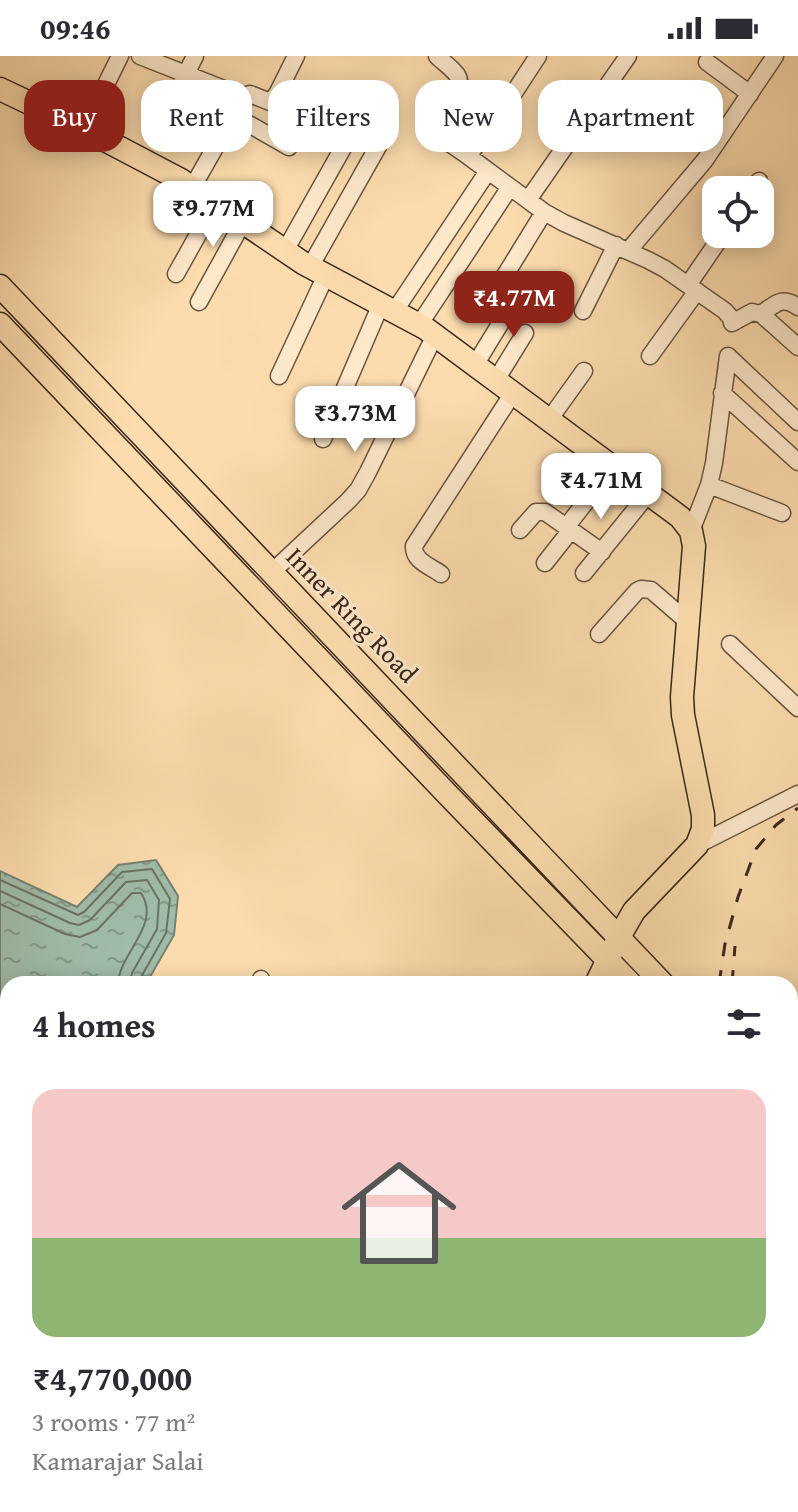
<!DOCTYPE html>
<meta charset="utf-8">
<style>
body{margin:0;font-family:"Gentium Book Plus",serif;background:#f2f2f3;color:#2b2b33;height:100vh;display:flex;flex-direction:column;font-size:30px;white-space:nowrap}
*{box-sizing:border-box;margin:0}
p{font-size:26px;color:#7c7c81}
.icon{flex:none;width:44px;height:44px;fill:none;stroke:currentColor;stroke-width:2;stroke-linecap:round;stroke-linejoin:round}
.map{position:relative;flex:1;overflow:hidden}
.panel{position:absolute;left:0px;top:920px;width:798px;height:536px;display:flex;flex-direction:column;background:#fff;border-radius:24px 24px 0 0;box-shadow:0 4px 20px #0003}
.panel>*{flex:none}
.hud{position:absolute;left:24px;top:24px;width:750px;height:72px;display:flex;gap:16px}
.tools{position:absolute;left:702px;top:120px;display:grid;gap:16px}
.tools a{display:grid;place-items:center;width:72px;height:72px;border-radius:16px;background:#fff;box-shadow:0 4px 20px #0003;font-size:40px}
.price{position:absolute;translate:-50% -68px;padding:0 18px;border-radius:16px;background:#fff;color:#222;font-size:26px;line-height:52px;filter:drop-shadow(0 2px 4px #0008)}
.price::after{content:'';position:absolute;left:50%;top:48px;width:24px;height:18px;margin-left:-12px;background:inherit;clip-path:polygon(0 0,100% 0,50% 100%)}
.price.current{background:#8f2418;color:#fff}
ul{padding:0;list-style:none}
li{display:grid;align-content:center;gap:16px;height:424px;padding:0 32px}
li span{display:grid;place-items:center;height:248px;border-radius:24px;color:#555}
li>.icon{margin-inline-start:auto}
span .icon{width:144px;height:144px;fill:#fffc;stroke-width:1}
li b{font-size:34px}
h2{display:flex;justify-content:space-between;align-items:center;height:96px;padding:0 32px;font-size:34px}
.tag{padding:0 28px;border-radius:24px;background:#fff;box-shadow:0 4px 20px #0003;font-size:28px;line-height:72px}
.tag.current{background:#8f2418;color:#fff}
.status{display:flex;justify-content:space-between;align-items:center;height:56px;padding:0 40px;background:#fff;direction:ltr}
.status svg{height:22px;fill:currentColor}
.map>svg:first-child{display:block}
.water{fill:url(#water-ripples);stroke:#768070;stroke-width:2}
.lines{fill:none;stroke-linecap:round;stroke-linejoin:round}
.shore{stroke:#6c7262;stroke-width:2}
.minor-casing{stroke:#6a5440;stroke-width:19}
.major-casing{stroke:#39271b;stroke-width:25}
.minor{stroke:#fde8ca;stroke-width:16}
.major{stroke:#fcdcae;stroke-width:22}
.rail{stroke:#39271b;stroke-width:3;stroke-dasharray:14 14;stroke-linecap:butt}
.labels{text-anchor:middle;stroke-width:6;stroke-linejoin:round;paint-order:stroke}
.street-label{font-size:26px;fill:#39271b;stroke:#fde8ca}
</style>
<div class="status"><b>09:46</b><svg viewBox="0 0 49 12"><path d="M0 12V9h3v3zM5 12V6h3v6zM10 12V3h3v9zM15 12V0h3v12zM26 1h20v11H26zM47 4h2v5h-2z"/></svg></div>
<div class="map">
<svg width="798" height="1456" viewBox="0 0 798 1456">
<defs>
<pattern id="water-ripples" width="26" height="14" patternUnits="userSpaceOnUse" patternTransform="scale(2)"><rect width="26" height="14" fill="#9fbca9"/><path d="M2 4q2-2 4 0t4 0M15 11q2-2 4 0t4 0" fill="none" stroke="#839989"/></pattern>
</defs>
<rect width="100%" height="100%" fill="#fcdcae"/>
<filter id="stains"><feTurbulence type="fractalNoise" baseFrequency=".0025" numOctaves="4"/><feColorMatrix values="0 0 0 0 .2 0 0 0 0 .09 0 0 0 0 .02 0 0 0 .5 -.17"/></filter>
<radialGradient id="worn" r=".72"><stop offset=".6" stop-color="#630" stop-opacity="0"/><stop offset="1" stop-color="#630" stop-opacity=".3"/></radialGradient>
<path class="water" d="M156,804L178,840L174,879L146,928H8V1076L0,1073V815L77,851L118,809Z"/>
<g class="lines">
<path class="shore" d="M0,824L78,859L84,856L122,816L152,813L170,843L166,877L141,921L140,928
M0,835L70,867L79,869L90,864L126,826L147,824L159,844L157,873L132,917L130,928
M0,848L65,878L80,881L97,874L132,837H141C162,869 119,897 118,928"/>
<g class="minor-casing">
<path id="minor" d="M140,0L234,37L238,41V51L192,132
M437,0C443,6 452,12 457,19C469,38 427,57 437,79L468,100L504,52L538,0
M707,6L750,38
M238,41L250,38L270,46L277,38L296,0
M233,59L289,91
M84,73L120,0
M159,73L195,0
M468,100L544,156L564,167L648,204L665,213L725,255L731,262L732,267L752,256L761,258L798,291
M753,134L759,125
M528,144L628,0
M629,194L705,104L775,0
M285,195L344,90
M310,211L385,78
M176,218L215,148
M688,229L723,178
M496,234L544,156
M199,246L243,166
M583,255L616,189
M394,256L488,115
M761,258C775,249 781,239 798,251
M419,269L510,131
M650,300L697,235
M728,300L798,366
M475,309L519,237
M279,320L326,219
M496,324L525,277
M722,337L798,406
M549,364L584,315
M323,383L381,248
M709,429L782,457
M567,470L613,411
M520,474L536,456H545L602,496
M691,475L709,429L714,407L728,300
M545,507L571,474
M272,516L348,445L358,434L368,416L435,279
M584,517L648,438
M441,518C430,510 413,505 414,490L513,337
M599,578L637,535L641,533L651,534L688,566
M730,588L798,652
M697,789L798,738
M259,928L261,923"/>
</g>
<g class="major-casing">
<path id="major" d="M0,33L84,73L181,124L303,207L425,272L680,461L691,475L694,490L682,641L683,659L703,759V773L697,789L634,855L619,881L596,928
M0,230L663,928
M0,268L449,740L631,928
M790,1055L798,1064
M790,1101L798,1109
M0,1389L8,1388
M0,1411L8,1410
M233,1448L286,1456
M318,1448L347,1456"/>
</g>
<use href="#minor" class="minor"/>
<use href="#major" class="major"/>
<path class="rail" d="M719,928L725,888L738,841L756,793L776,769L798,752
M732,928L735,890
M790,1063L798,1074"/>
</g>
<g class="labels">
<g class="street-label">
<text transform="translate(352 559) rotate(46)" y="9">Inner Ring Road</text>
</g>
</g>
<rect width="100%" height="100%" filter="url(#stains)"/>
<rect width="100%" height="100%" fill="url(#worn)"/>
</svg>
<div class="tools">
<a><svg class="icon" aria-label="locate" viewBox="0 0 24 24"><circle cx="12" cy="12" r="6"/><path d="M12 2v4M12 18v4M2 12h4M18 12h4"/></svg></a>
</div>
<b class="price" style="left:213px;top:193px">₹9.77M</b>
<b class="price current" style="left:514px;top:283px">₹4.77M</b>
<b class="price" style="left:355px;top:398px">₹3.73M</b>
<b class="price" style="left:601px;top:465px">₹4.71M</b>
<div class="hud">
<a class="tag current">Buy</a>
<a class="tag">Rent</a>
<a class="tag">Filters</a>
<a class="tag">New</a>
<a class="tag">Apartment</a>
</div>
<section class="panel">
<h2>4 homes<svg class="icon" aria-label="filters" viewBox="0 0 24 24"><path d="M4 7h16M4 17h16"/><circle cx="9" cy="7" r="2"/><circle cx="15" cy="17" r="2"/></svg></h2>
<ul>
<li><span style="background:linear-gradient(#f6c9c9 60%,#8fb573 0)"><svg class="icon" aria-label="home" viewBox="0 0 24 24"><path d="M3 11l9-7 9 7M6 9v11h12V9"/></svg></span><div><b>₹4,770,000</b><p>3 rooms · 77 m²</p><p>Kamarajar Salai</p></div></li>
</ul>
</section>
</div>
